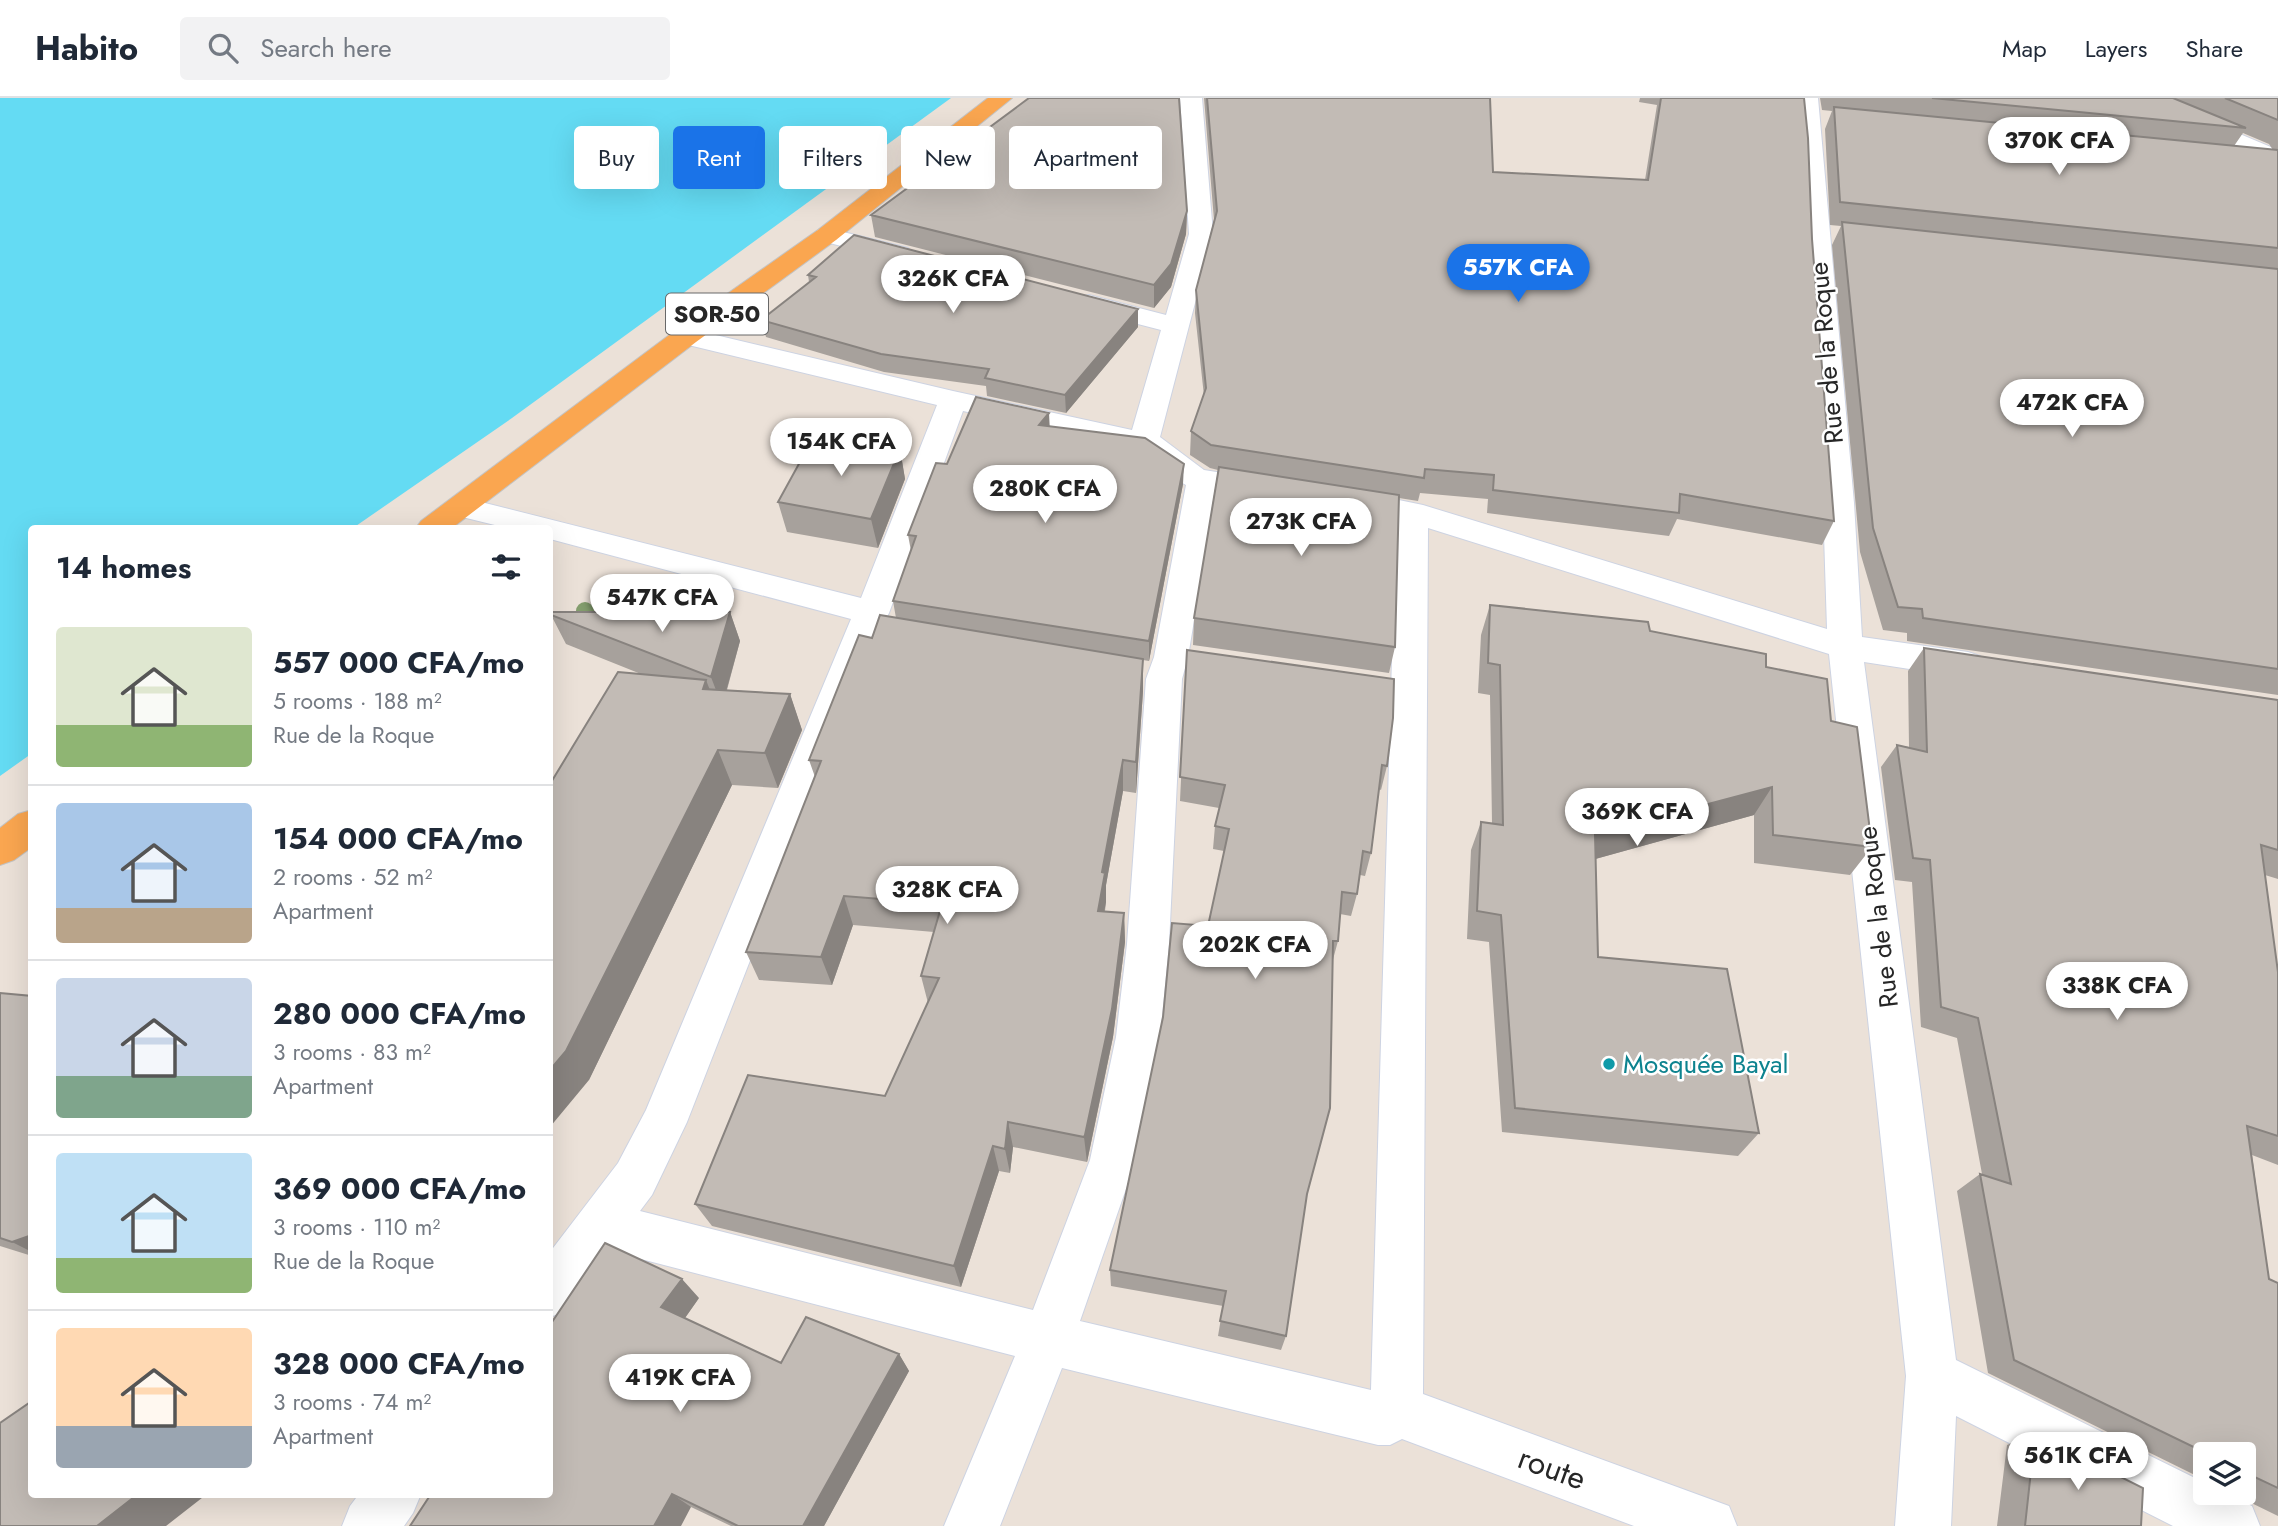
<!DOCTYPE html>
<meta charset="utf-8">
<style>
body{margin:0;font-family:Jost,sans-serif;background:#f2f2f3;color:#1f2937;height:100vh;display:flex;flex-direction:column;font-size:26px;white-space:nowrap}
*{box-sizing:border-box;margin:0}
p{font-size:23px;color:#747a83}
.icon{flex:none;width:38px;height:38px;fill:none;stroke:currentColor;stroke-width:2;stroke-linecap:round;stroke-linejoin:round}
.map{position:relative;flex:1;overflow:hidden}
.panel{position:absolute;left:28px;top:427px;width:525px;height:973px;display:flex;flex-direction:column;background:#fff;border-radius:7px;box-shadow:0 7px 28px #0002}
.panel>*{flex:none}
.banner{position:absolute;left:574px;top:28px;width:665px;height:63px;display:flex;gap:14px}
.fabs{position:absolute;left:2193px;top:1344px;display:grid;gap:14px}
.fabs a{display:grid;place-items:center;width:63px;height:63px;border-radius:7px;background:#fff;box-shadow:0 7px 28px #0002;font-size:35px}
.price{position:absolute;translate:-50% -60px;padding:0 16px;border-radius:24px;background:#fff;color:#222;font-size:23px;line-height:46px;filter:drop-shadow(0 2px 4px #0008)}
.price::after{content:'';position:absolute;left:50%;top:42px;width:21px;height:16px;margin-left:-10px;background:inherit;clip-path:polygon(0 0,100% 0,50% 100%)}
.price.on{background:#1a73e8;color:#fff}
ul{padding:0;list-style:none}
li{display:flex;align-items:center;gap:21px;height:175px;padding:0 28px}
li+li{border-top:2px solid #e0e1e3}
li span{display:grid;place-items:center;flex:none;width:196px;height:140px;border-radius:7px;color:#555}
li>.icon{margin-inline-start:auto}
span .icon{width:84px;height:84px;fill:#fffc;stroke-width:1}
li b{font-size:30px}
h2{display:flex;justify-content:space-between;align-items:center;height:84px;padding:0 28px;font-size:30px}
.chip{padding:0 24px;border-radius:7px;background:#fff;box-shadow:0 7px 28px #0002;font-size:24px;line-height:63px}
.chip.on{background:#1a73e8;color:#fff}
header{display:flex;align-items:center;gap:42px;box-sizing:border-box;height:98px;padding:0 35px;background:#fff;border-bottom:2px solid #e0e1e3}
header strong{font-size:33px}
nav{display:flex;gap:38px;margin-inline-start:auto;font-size:24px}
.search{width:490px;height:63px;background:#f2f2f3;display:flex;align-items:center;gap:18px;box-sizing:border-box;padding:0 24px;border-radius:7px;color:#747a83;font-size:26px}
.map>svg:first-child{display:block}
.water{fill:#64dbf3}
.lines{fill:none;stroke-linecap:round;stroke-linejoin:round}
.minor-casing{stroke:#cdd3e2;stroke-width:2}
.trunk-casing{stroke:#c3c3c3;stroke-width:2}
.minor{fill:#fff;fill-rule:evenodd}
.trunk{fill:#faa650;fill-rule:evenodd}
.tree{fill:#839d6d}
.wall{fill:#a7a19c;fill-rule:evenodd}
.shaded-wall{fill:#88837f}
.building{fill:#c2bbb5;stroke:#88837f;stroke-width:2}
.culture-dot{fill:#0f9aa8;stroke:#fff;stroke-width:2.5}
.labels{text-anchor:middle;stroke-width:5;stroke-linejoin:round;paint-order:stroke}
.shield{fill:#fff;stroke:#686868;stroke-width:2}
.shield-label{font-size:24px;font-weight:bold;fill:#272727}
.street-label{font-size:26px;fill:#272727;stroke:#fff}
.culture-label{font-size:26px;fill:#0d838f;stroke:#fff;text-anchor:start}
.near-street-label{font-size:32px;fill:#272727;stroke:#fff}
</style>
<header>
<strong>Habito</strong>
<div class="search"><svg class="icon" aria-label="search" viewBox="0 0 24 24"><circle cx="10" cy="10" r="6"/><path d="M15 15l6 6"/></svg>Search here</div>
<nav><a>Map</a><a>Layers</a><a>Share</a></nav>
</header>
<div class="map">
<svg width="2278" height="1428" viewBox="0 0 2278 1428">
<rect width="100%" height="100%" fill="#ebe1d8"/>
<path class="water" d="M0,0H951L512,320L353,430H32L31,656L0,678Z"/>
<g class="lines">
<g class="minor-casing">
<path id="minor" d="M1180,0H1202L1213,136L1160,339L1204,372L1278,384L1282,391L1278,398L1267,401L1215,394L1188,559L1182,581L1169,846L1160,939L1136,1062L1080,1223L1371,1292L1396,421L1378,417L1373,410L1378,403L1389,400L1423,407L1827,531L1823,405L1796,0H1818L1854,405L1862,539L1968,554L1980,558L1985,567L1980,576L1968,580L1864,564L1956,1262L2205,1385V1395H2224L2252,1408L2260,1428H2173L1956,1318L1951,1428H1895L1906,1278L1829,556L1428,430L1423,1296L1729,1408L1737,1428H1634L1402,1341L1390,1347H1378L1062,1270L1000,1428H944L1015,1258L610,1153L568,1212L550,1219V1154L618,1065L646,1012L851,521L550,441V430H507L450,416L445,409L450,402L461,399L861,500L937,307L676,244L672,238L676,232L686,230L953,293L1132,332L1161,232L1080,211L1076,205L1080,199L1089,197L1166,217L1189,136ZM963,313L1135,350L1168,377L1186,387L1154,559L1146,581L1127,846L1116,939L1090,1062L1033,1212L640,1113L652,1097L687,1024L879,532L889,515Z
M2125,0H2154L2278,52V67L2128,5Z
M827,130L908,150L912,155L908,160L899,163L818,142L815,137L818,132Z
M359,1396H421L413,1415L404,1428H342L350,1408Z"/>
</g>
<g class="trunk-casing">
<path id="trunk" d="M988,0H1012L836,142L696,244L452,430H416L421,423L676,232L818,132Z
M32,712V749L14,762L0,767V730L18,716Z"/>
</g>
<use href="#minor" class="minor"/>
<use href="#trunk" class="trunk"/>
</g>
<circle class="tree" cx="585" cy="513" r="9"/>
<path class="wall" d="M1204,0H1490L1493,74L1645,82L1657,7L1639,4L1640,0H1804L1812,141L1834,423L1822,447L1677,421L1669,438L1487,415L1488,401L1420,395L1418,403L1399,400L1395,549L1389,575L1193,547L1194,520L1218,372L1210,370L1190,357L1191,333L1204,298L1195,215L1196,192L1214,122Z
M1820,0H2278V597L1907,543V535L1883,532L1860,454L1832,147L1841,128L1830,127L1825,31L1832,13L1822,12ZM2243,35L2269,46L2273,52L2234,48Z
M1187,113L1186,136L1171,189L1154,210L875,139L871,117Z
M808,177L1138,229L1066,315L987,298L986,288L884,274L766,239L761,222L809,184Z
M1049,328L1183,386L1149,563L1143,562V593L1136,695L1123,693L1106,787V804L1105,813L1124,815L1125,844L1113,939L1087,1064L1013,1049L1010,1075L999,1073L961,1189L712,1128L695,1106L885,998L928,905L921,878L934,834L853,827L832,887L759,882L746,854L815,679L809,662L872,540L896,520L893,503L911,453L908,437L947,366Z
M900,351L905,381L878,450L787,434L778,404Z
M1490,507L1650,533L1766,569L1831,623L1872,749L1850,777L1754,765V717L1595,761L1598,859L1759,1035L1738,1058L1502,1034L1489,844L1467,841L1471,752L1481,724L1492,725L1490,597L1478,595L1481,537Z
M730,514L740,543L727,592L790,596L802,632L778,690L732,687L589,982L641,576L566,546L551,517Z
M1924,550L2278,602V781L2265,777L2278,874V1067L2252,1057L2269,1181L2278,1185V1418L2231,1395H2244V1356H2205V1382L1988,1275L1957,1093L1980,1076H1982L1957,940L1921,929L1912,784L1895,782L1881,669L1897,647L1909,649L1908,573Z
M1187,552L1387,668L1381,692L1379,691L1371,755L1365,778L1360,777L1357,796L1351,818L1340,816L1338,843L1332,865L1307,1096L1286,1238L1281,1252L1218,1238L1223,1208L1111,1188L1110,1172L1208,828L1224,753L1213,751L1215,728L1219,710L1180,703Z
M0,895L32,898V1158L0,1148Z
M699,1200L685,1220L781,1265L899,1256L909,1273L824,1428H731L691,1409L431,1396Z
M2035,1336L2141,1428H1997L2007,1347Z"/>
<path class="shaded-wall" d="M1187,113L1186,136L1171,189L1154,210V187Z
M1138,211V229L1066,315L1065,297Z
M1049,315L1050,334L1039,327Z
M900,351L905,381L878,450L871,421Z
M1184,366L1183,386L1149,563V543Z
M730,514L740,543L722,608L711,579Z
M1143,561V593L1136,695V664Z
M706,582L720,618L703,591Z
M790,596L802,632L778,690L765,655Z
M718,652L732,687L589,982L550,1029V972Z
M1123,662V693L1106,787V804L1099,842L1098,813L1102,774Z
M1772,689L1754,717L1581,765L1595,736Z
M844,798L853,827L832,887L821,859Z
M1124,815L1125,844L1113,939L1087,1064L1084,1039Z
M1008,1024L1013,1049L1010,1075L1005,1051Z
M993,1048L999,1073L961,1189L954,1168Z
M32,1137V1154L12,1144Z
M682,1181L699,1200L680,1227L661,1209Z
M899,1256L909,1273L824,1428H803Z
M138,1396H207L166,1428H97Z
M672,1396L691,1409L681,1428H654Z"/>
<path class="building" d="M1029,0H1179L1187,113L1171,166L1154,187L871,117Z
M1207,0H1490L1493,74L1648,82L1661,0H1804L1808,40L1812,141L1834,423L1680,396L1679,415L1493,392L1494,377L1425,371L1424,380L1211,347L1191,333L1206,290L1196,192L1217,113Z
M1932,0H2173L2246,30Z
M2225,0H2278V22Z
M1834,9L2278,52V150L1840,104Z
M1842,124L2278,171V571L1923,520L1922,511L1898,509L1873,430Z
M854,137L1138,211L1065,297L985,280L989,271L881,256L761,222L816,179L808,177Z
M976,299L1049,315L1039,327L1145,340L1184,366L1149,543L893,503L916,438L908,437L936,365L947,366Z
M812,342L900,351L871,421L778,404Z
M1219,369L1399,397L1395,549L1194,520Z
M1490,507L1648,524L1650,533L1766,556V569L1827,581L1831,623L1857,629L1872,749L1773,737L1772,689L1595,736L1598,859L1727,871L1759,1035L1515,1010L1501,817L1477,813L1481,724L1503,727L1500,567L1488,565Z
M552,514H730L711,579L551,517Z
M880,517L1143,561L1136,664L1123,662L1102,774L1105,775L1098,813L1124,815L1112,911L1085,1037L1084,1039L1008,1024L1005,1051L993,1048L954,1168L695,1106L748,977L885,998L939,880L921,878L942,806L844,798L821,859L746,854L821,663L809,662L859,537L872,540Z
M1924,550L2278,602V752L2261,747L2278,874V1038L2247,1028L2269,1181L2278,1185V1390L2244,1374V1356H2208L2014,1262L1980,1076L2011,1086L1978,920L1941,909L1930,762L1913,760L1897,647L1927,654Z
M1187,552L1394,581L1393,620L1387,668L1382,667L1371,755L1363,753L1357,796L1342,794L1338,843H1333L1330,1010L1307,1096L1286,1238L1220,1223L1226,1193L1110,1172L1163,919L1172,825L1208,828L1229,731L1215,728L1225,687L1180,679Z
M618,574L706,582L703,591L790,596L765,655L718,652L566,953L550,972V686Z
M0,895L32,898V1137L12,1144L0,1140Z
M605,1145L682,1181L661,1209L781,1265L806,1219L899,1256L803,1428H738L672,1396L654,1428H410L431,1396H550V1227Z
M32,1303V1396H138L97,1428H0V1325Z
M2035,1336L2143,1390L2141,1428H2025Z"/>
<circle class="culture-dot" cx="1609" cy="966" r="7"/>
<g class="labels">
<rect class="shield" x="666" y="195.5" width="102" height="41" rx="5"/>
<g class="shield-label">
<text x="717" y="224">SOR-50</text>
</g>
<g class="street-label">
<text transform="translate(1826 255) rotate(-95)" y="9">Rue de la Roque</text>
<text transform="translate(1878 819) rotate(-97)" y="9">Rue de la Roque</text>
</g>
<g class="culture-label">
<text x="1623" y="975">Mosquée Bayal</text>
</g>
<g class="near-street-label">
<text transform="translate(1552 1370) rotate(20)" y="11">route</text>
</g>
</g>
</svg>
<div class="fabs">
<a><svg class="icon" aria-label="layers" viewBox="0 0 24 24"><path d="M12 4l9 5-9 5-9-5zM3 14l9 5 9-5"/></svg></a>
</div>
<b class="price" style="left:2059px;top:79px">370K CFA</b>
<b class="price on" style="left:1518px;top:206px">557K CFA</b>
<b class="price" style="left:953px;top:217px">326K CFA</b>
<b class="price" style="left:2072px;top:341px">472K CFA</b>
<b class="price" style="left:841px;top:380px">154K CFA</b>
<b class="price" style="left:1045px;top:427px">280K CFA</b>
<b class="price" style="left:1301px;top:460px">273K CFA</b>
<b class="price" style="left:662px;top:536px">547K CFA</b>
<b class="price" style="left:1637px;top:750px">369K CFA</b>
<b class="price" style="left:947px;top:828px">328K CFA</b>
<b class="price" style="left:1255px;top:883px">202K CFA</b>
<b class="price" style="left:2117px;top:924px">338K CFA</b>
<b class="price" style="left:680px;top:1316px">419K CFA</b>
<b class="price" style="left:2078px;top:1394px">561K CFA</b>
<div class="banner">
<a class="chip">Buy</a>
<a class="chip on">Rent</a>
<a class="chip">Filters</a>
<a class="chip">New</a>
<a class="chip">Apartment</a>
</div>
<section class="panel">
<h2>14 homes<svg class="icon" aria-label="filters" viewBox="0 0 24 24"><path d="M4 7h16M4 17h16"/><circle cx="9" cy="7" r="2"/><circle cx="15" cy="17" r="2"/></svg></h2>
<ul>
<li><span style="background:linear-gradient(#dfe7d0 70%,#8fb573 0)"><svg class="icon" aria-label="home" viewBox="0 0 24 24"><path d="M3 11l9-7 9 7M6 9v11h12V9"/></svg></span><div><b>557 000 CFA/mo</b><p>5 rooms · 188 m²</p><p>Rue de la Roque</p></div></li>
<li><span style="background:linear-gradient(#a9c7e8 75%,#b9a48a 0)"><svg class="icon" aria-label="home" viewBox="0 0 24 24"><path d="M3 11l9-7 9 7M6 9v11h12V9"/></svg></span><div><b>154 000 CFA/mo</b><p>2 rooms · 52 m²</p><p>Apartment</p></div></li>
<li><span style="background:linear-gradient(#c9d6e8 70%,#7fa58c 0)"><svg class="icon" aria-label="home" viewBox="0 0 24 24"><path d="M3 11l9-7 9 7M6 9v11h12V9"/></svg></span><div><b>280 000 CFA/mo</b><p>3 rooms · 83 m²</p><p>Apartment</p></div></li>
<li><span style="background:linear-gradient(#bfe0f5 75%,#8fb573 0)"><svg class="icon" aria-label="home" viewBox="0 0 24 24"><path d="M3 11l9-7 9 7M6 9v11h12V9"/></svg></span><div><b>369 000 CFA/mo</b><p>3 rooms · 110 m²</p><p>Rue de la Roque</p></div></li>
<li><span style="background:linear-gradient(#ffd9b3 70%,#9aa5b1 0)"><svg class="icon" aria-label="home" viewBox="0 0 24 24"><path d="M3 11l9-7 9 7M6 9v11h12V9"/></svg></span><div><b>328 000 CFA/mo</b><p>3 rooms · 74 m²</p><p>Apartment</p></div></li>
</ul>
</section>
</div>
